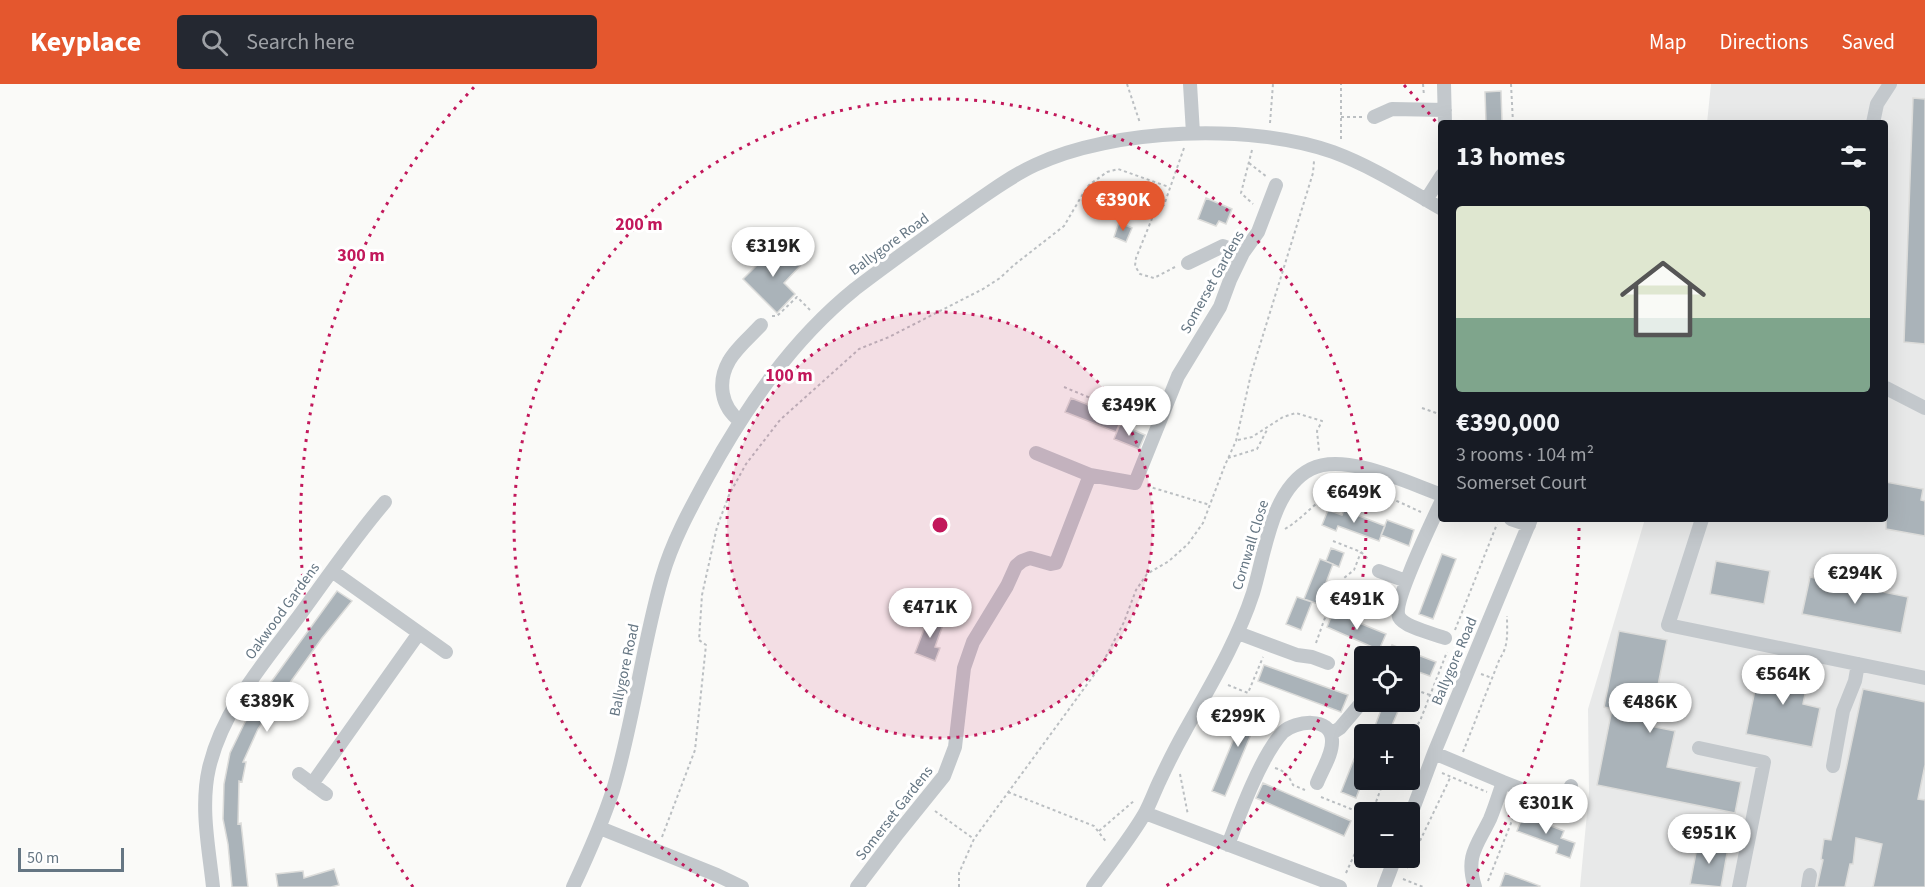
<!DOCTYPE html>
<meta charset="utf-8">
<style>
body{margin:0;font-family:"Source Sans 3",sans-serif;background:#242831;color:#f1f3f6;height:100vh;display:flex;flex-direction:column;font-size:22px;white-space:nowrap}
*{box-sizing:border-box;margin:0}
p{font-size:20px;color:#9ea1a6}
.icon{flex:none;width:33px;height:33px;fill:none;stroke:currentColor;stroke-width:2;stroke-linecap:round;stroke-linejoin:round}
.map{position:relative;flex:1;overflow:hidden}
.details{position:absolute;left:1438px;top:36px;width:450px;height:402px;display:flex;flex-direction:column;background:#171b24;border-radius:6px;box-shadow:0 6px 24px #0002}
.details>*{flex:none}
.fabs{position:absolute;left:1354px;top:562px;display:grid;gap:12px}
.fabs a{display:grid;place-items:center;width:66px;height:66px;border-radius:6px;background:#171b24;box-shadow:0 6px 24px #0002;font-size:30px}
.scale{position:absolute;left:18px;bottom:15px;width:106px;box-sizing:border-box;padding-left:6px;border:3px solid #657683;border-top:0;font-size:16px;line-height:21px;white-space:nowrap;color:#657683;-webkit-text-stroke:4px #fff;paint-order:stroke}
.price{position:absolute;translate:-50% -51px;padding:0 14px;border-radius:21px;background:#fff;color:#222;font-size:20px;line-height:39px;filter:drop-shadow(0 2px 3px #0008)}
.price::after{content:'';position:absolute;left:50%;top:36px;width:18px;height:14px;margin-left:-9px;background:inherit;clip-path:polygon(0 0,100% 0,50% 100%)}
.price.on{background:#e4572e;color:#fff}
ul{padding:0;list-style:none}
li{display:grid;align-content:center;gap:12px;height:318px;padding:0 18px}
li+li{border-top:2px solid #363941}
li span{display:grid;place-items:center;height:186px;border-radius:6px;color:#555}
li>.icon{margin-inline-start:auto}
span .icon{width:108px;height:108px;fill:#fffc;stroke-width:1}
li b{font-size:26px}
h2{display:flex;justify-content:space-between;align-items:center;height:72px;padding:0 18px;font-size:26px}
header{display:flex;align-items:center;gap:36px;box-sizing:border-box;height:84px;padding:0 30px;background:#e4572e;color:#fff}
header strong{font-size:28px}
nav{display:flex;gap:33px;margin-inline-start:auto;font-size:21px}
.search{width:420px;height:54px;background:#242831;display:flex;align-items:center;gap:15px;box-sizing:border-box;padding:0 21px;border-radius:6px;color:#9ea1a6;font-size:22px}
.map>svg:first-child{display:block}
.built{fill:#e8e9e9}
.building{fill:#aab3b9;stroke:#dcdcda;stroke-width:1.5}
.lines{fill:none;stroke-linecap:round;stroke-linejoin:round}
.path{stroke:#bbbfc2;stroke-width:2;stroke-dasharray:3 3;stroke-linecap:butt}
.minor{stroke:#c3c8cc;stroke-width:14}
.ring{fill:none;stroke:#c2185b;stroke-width:3;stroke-dasharray:3 6}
.labels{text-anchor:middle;stroke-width:6;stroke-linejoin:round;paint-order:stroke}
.street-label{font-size:15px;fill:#657683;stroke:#fff}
.centre{fill:#c2185b;stroke:#fff;stroke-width:3}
.ring-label{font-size:18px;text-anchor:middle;font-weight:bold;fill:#c2185b;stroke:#fff;stroke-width:6;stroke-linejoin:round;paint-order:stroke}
</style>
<header>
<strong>Keyplace</strong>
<div class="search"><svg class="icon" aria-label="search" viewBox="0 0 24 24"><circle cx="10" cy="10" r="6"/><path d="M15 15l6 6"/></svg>Search here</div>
<nav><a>Map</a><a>Directions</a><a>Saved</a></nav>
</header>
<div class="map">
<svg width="1925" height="803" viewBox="0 0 1925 803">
<rect width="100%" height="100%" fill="#fafaf8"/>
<path class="built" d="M1711,0H1925V803H1580L1589,708L1588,625L1645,435H1886V39H1707Z"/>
<path class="building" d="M1501,7L1502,39H1486L1485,8Z
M1913,14L1925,15V260L1904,258Z
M1206,114L1232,125L1226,140L1219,137L1216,142L1198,135Z
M1119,138L1132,144L1126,158L1114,153Z
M778,160L800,182L784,199L795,210L777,229L743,195Z
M1071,314L1122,334L1116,348L1065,328Z
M1120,340L1145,351L1139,365L1114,355Z
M1886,398L1923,405L1921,416L1925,417V452L1886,445Z
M1328,426L1342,431L1344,426L1385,442L1379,457L1338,442L1336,447L1322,441Z
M1387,436L1414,446L1409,462L1381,451Z
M1331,464L1344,469L1339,483L1326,477Z
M1442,470L1456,475L1433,535L1419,530Z
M1320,475L1333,480L1318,520L1304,515Z
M1716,477L1770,487L1764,520L1710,510Z
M1810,493L1908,513L1901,549L1802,530Z
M337,507L352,517L322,554L274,621L258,645L243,678H246L242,698L239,697L238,740L241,739L248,803H232L228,760L223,735L224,700L230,669L245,638L266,605Z
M1297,513L1312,518L1301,546L1286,540Z
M1333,528L1386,550L1379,566L1327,543Z
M929,532L944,538L935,563L940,564L935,577L915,569Z
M1619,547L1667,556L1650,642L1675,647L1667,683L1741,698L1735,729L1597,701L1612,625L1604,623Z
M1392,561L1436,578L1430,592L1410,585V573H1387Z
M1761,576L1810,586L1803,620L1820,624L1812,663L1746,650Z
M1264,581L1348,611L1341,628L1258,597Z
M1863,605L1925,618V681L1918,715L1925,716V803H1873L1882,760L1856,754L1853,780H1850L1845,803H1817L1823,776L1821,775L1824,755L1831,756Z
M1250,616L1263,622L1225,712L1212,707Z
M1384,618H1402L1389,648L1375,642Z
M1364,650L1365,691L1356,714L1341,708Z
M1263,699L1351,737L1344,752L1256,714Z
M1523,731L1564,747L1561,754L1575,759L1570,774L1556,769L1558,762L1517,747Z
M1698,758L1728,764L1721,803L1690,800Z
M334,785L339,801L331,803H278L276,790L303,787L304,794Z
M1505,789L1540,802L1539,803H1500Z"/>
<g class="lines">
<path class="path" d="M1127,0L1140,39
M1423,0L1424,12
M1511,0L1513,39
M1341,33H1362
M1270,39L1273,0
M1341,55V0
M1252,66L1241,109L1253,120
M1249,79L1267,93
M1175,183L1154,194L1140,190L1135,182L1136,174L1153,132L1164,121L1184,64
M772,232H777L797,213L810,226
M1064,303L1136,333L1143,339
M1422,324L1442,331
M1238,356L1252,353L1283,333L1296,329L1322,337L1317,347L1319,367
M1228,374L1257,365L1268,344
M1147,402L1210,421
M1285,445C1300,436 1311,423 1325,413C1353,393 1394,416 1421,428
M1333,457L1361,468L1369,476
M1338,512L1374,527L1386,526
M1455,546L1497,440
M1316,559L1327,528L1332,524L1344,494L1354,486L1361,468
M1481,590L1492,594
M1228,601L1248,609L1263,573
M1410,604L1430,611
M1405,651L1407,646L1416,643L1420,637L1447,568
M1463,668L1500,574C1509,562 1507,547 1507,532
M1275,684C1285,687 1289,692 1293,701L1305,706
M1442,689L1487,708
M1180,690L1188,731
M1008,708L1094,742L1107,759
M1321,713L1356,727H1373L1378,729
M935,727L974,755
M1372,729L1384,696
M1099,747L1135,716
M662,753L695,666L706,561L699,556L702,511L717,443L729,411L746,380L780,336L859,265L889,253L983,205L1000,194L1014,181L1064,142L1084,108L1089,101L1107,88L1118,85L1169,103
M1407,784L1451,692
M1346,789L1365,747
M1403,795L1423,803
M1488,797L1519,719
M959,803V789L974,755L1102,580L1124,538L1136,506L1147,490L1169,477L1188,460L1203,439L1225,381L1236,357L1251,290L1313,89L1314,77"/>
<path class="minor" d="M1190,0L1193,49
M1444,0L1445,39
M1374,33L1392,25L1445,26
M1873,39L1877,20L1890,0
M1426,116L1442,91
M1188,179L1223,162L1243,169
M1886,304L1925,324
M740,337C721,323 717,298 729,277C736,264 751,252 761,241
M1036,369L1090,391
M1442,416C1434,434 1392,519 1399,533C1404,543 1434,550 1445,554
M1511,435L1529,441
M1702,435L1668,541L1925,594
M332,487L446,568
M1379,487L1406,497
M1238,549L1297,571L1312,573L1328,579
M1331,650L1340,644L1362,618
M1699,664L1764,678L1739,803
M1434,669L1503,698L1575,726
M1833,682L1843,627L1855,597L1858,580
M299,690L326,710
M312,700L419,549
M1564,721L1571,702
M1145,729L1340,803
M1410,733L1434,669L1531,435
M600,744L717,791L742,803
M1228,761C1240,729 1261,672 1283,648C1295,637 1331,632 1332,656C1333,670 1322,686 1317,699
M213,803C209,765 200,723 209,684C223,624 266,577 302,528C329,491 355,453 385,418
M573,803C588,771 602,740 613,706C634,636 642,563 662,493C672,458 690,425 707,394C746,323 792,256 855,205C889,179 924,154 958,130C983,113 1007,94 1035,81C1113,44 1252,39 1333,68C1371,82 1407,105 1442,125
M857,803L898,749L944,692L955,663L964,584L973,558L1007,502L1016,482L1022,477L1030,474L1051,480L1056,479L1090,391L1135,399L1178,292L1220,223L1230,196L1243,169L1258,148L1276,101
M1093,803C1110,779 1130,755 1145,729C1151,718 1155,706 1160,696C1168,679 1176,663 1185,647C1210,602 1237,558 1253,509C1265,470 1271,405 1311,385C1345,368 1408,399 1442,411
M1384,803L1395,774
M1475,803C1465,772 1477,762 1490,735C1495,723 1499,710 1503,698
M1808,803L1810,791"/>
</g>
<circle cx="940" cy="441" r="213" fill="#c2185b" fill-opacity=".12"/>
<g class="ring">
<circle cx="940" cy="441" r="213"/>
<path d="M714 802A426 426 0 1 1 1166 802"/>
<path d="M413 803A639 639 0 0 1 476 1M1404 1A639 639 0 0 1 1440 43M1579 435A639 639 0 0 1 1467 803"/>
</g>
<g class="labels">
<g class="street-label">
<text transform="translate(889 160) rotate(-36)" y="5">Ballygore Road</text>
<text transform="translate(1212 198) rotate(-61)" y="5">Somerset Gardens</text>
<text transform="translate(1250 461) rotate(-73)" y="5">Cornwall Close</text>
<text transform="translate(282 527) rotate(-54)" y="5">Oakwood Gardens</text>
<text transform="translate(1454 577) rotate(-67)" y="5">Ballygore Road</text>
<text transform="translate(624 586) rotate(-78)" y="5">Ballygore Road</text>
<text transform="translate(894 729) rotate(-52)" y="5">Somerset Gardens</text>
</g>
</g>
<circle cx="940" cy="441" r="9" class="centre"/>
<g class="ring-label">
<text x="639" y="146">200 m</text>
<text x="361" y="177">300 m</text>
<text x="789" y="297">100 m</text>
</g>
</svg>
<div class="fabs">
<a><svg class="icon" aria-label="locate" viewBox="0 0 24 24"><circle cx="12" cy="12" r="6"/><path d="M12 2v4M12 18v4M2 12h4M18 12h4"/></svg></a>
<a>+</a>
<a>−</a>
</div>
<div class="scale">50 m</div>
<b class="price on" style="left:1123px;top:148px">€390K</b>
<b class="price" style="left:773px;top:194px">€319K</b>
<b class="price" style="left:1129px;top:353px">€349K</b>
<b class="price" style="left:1354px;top:440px">€649K</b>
<b class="price" style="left:1855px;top:521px">€294K</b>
<b class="price" style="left:1357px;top:547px">€491K</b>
<b class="price" style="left:930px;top:555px">€471K</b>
<b class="price" style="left:1783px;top:622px">€564K</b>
<b class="price" style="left:267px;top:649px">€389K</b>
<b class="price" style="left:1650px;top:650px">€486K</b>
<b class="price" style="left:1238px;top:664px">€299K</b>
<b class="price" style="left:1546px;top:751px">€301K</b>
<b class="price" style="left:1709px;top:781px">€951K</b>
<section class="details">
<h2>13 homes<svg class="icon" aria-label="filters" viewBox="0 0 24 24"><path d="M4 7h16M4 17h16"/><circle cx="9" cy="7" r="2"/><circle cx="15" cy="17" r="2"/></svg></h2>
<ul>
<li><span style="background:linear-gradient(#dfe7d0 60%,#7fa58c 0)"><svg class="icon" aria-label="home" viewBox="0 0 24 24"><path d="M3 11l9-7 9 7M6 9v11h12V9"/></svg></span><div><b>€390,000</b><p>3 rooms · 104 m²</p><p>Somerset Court</p></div></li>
</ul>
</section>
</div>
